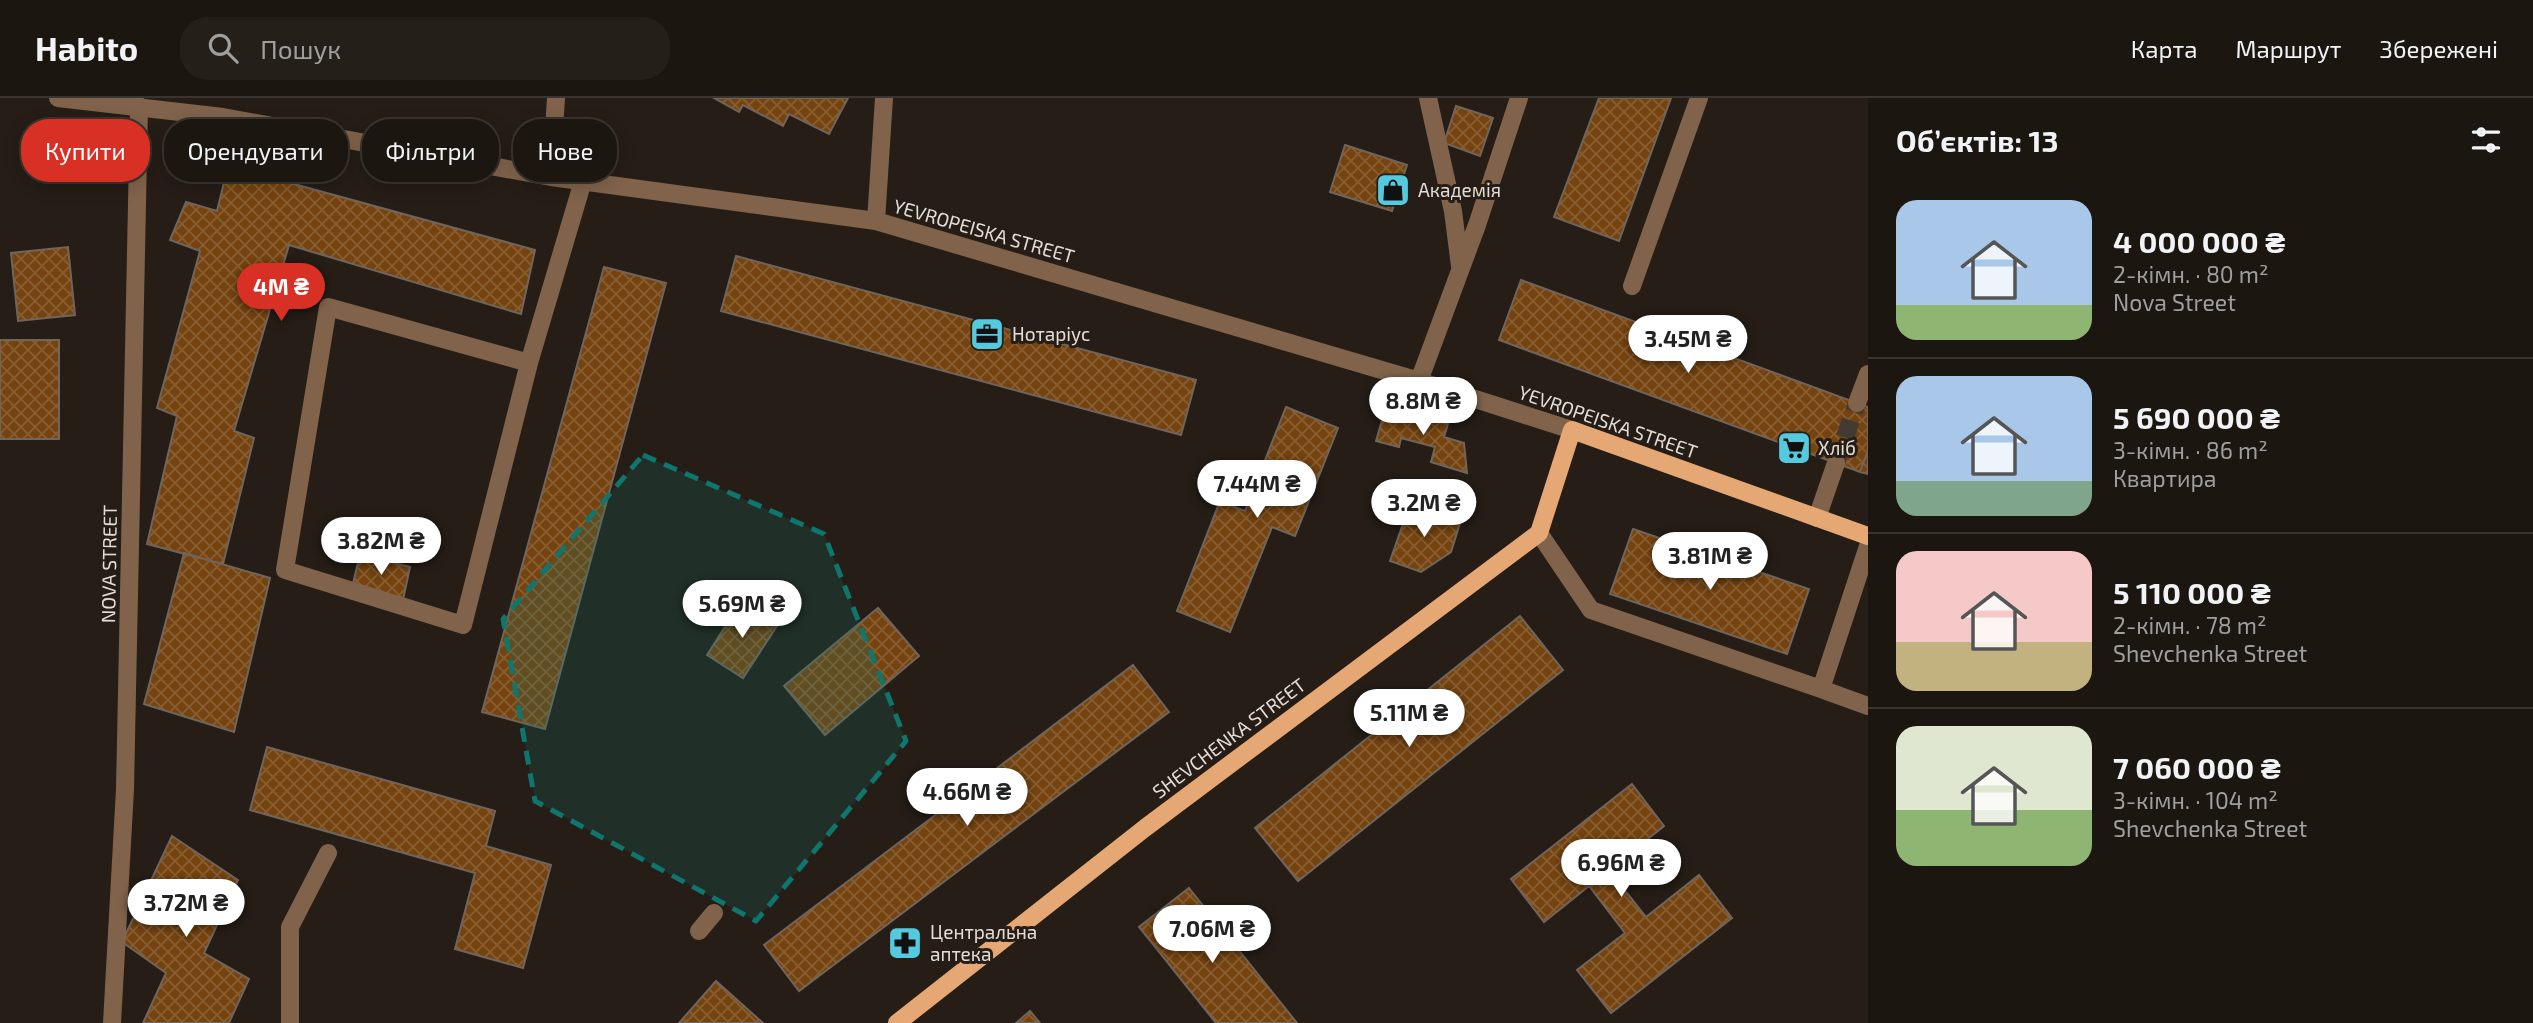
<!DOCTYPE html>
<html lang="uk">
<meta charset="utf-8">
<style>
body{margin:0;font-family:"Exo 2",sans-serif;background:#251f19;color:#f1f3f6;height:100vh;display:flex;flex-direction:column;font-size:26px;white-space:nowrap}
*{box-sizing:border-box;margin:0}
p{font-size:23px;color:#a09f9f}
.icon{flex:none;width:38px;height:38px;fill:none;stroke:currentColor;stroke-width:2;stroke-linecap:round;stroke-linejoin:round}
.map{position:relative;flex:1;overflow:hidden}
.panel{display:flex;flex-direction:column;background:#1c1610;width:665px}
.panel>*{flex:none}
.hud{position:absolute;left:21px;top:21px;width:665px;height:63px;display:flex;gap:14px}
.price{position:absolute;translate:-50% -60px;padding:0 16px;border-radius:24px;background:#fff;color:#222;font-size:23px;line-height:46px;filter:drop-shadow(0 2px 4px #0008)}
.price::after{content:'';position:absolute;left:50%;top:42px;width:21px;height:16px;margin-left:-10px;background:inherit;clip-path:polygon(0 0,100% 0,50% 100%)}
.price.active{background:#d93025;color:#fff}
ul{padding:0;list-style:none}
li{display:flex;align-items:center;gap:21px;height:175px;padding:0 28px}
li+li{border-top:2px solid #3a3530}
li span{display:grid;place-items:center;flex:none;width:196px;height:140px;border-radius:21px;color:#555}
li>.icon{margin-inline-start:auto}
span .icon{width:84px;height:84px;fill:#fffc;stroke-width:1}
li b{font-size:30px}
h2{display:flex;justify-content:space-between;align-items:center;height:84px;padding:0 28px;font-size:30px}
.pill{padding:0 24px;border-radius:28px;background:#1c1610;box-shadow:0 4px 18px #0003,0 0 0 2px #3a3530;font-size:24px;line-height:63px}
.pill.active{background:#d93025;color:#fff}
header{display:flex;align-items:center;gap:42px;box-sizing:border-box;height:98px;padding:0 35px;background:#1c1610;border-bottom:2px solid #3a3530}
header strong{font-size:33px}
nav{display:flex;gap:38px;margin-inline-start:auto;font-size:24px}
.search{width:490px;height:63px;background:#251f19;display:flex;align-items:center;gap:18px;box-sizing:border-box;padding:0 24px;border-radius:28px;color:#a09f9f;font-size:26px}
main{display:flex;flex:1;min-height:0}
.map>svg:first-child{display:block}
.building{fill:url(#building-cross-hatch);stroke:#6f655d;stroke-width:2}
.lines{fill:none;stroke-linecap:round;stroke-linejoin:round}
.minor-tunnel{stroke:#423a33;stroke-width:18;stroke-dasharray:18 9;stroke-linecap:butt}
.minor{stroke:#81634b;stroke-width:18}
.major{stroke:#e5a874;stroke-width:18}
.marked{fill:#0f766e;fill-opacity:0.2;stroke:#0f766e;stroke-width:5;stroke-dasharray:14 9;stroke-linejoin:round}
.labels{text-anchor:middle;stroke-width:6;stroke-linejoin:round;paint-order:stroke}
.poi-label{font-size:19px;fill:#e3ddd8;stroke:#251d16;text-anchor:start}
.street-label{font-size:19px;fill:#e3ddd8;stroke:#251d16}
</style>
<header>
<strong>Habito</strong>
<div class="search"><svg class="icon" aria-label="search" viewBox="0 0 24 24"><circle cx="10" cy="10" r="6"/><path d="M15 15l6 6"/></svg>Пошук</div>
<nav><a>Карта</a><a>Маршрут</a><a>Збережені</a></nav>
</header>
<main>
<div class="map">
<svg width="1868" height="925" viewBox="0 0 1868 925">
<defs>
<pattern id="building-cross-hatch" width="8" height="8" patternUnits="userSpaceOnUse" patternTransform="scale(1.75)"><rect width="8" height="8" fill="#75430f"/><path d="M0 0l8 8M0 8l8-8" fill="none" stroke="#885e31"/></pattern>
</defs>
<rect width="100%" height="100%" fill="#251d16"/>
<path class="building" d="M714,0H848L829,36L789,16L783,28L743,7L739,14Z
M1599,0H1671L1619,143L1554,119Z
M1456,8L1493,20L1480,58L1444,45Z
M1345,47L1407,67L1392,113L1330,94Z
M228,68L535,152L521,216L289,147L234,333L254,340L223,466L147,446L177,318L157,310L200,153L170,142L186,104L217,113Z
M68,149L75,217L18,223L11,155Z
M736,158L1196,282L1181,337L721,213Z
M604,169L666,185L545,631L482,614Z
M1521,182L1868,309V352L1860,374L1499,242Z
M0,242H59V341H0Z
M1286,309L1338,330L1295,438L1272,429L1230,534L1177,513L1220,403L1245,413Z
M1386,309L1448,326L1444,339L1464,345L1467,375L1431,364L1435,349L1401,340L1399,349L1376,343Z
M1868,352V376L1860,374Z
M1410,406L1460,425L1451,454L1421,474L1390,463Z
M1633,431L1809,491L1787,556L1610,496Z
M184,455L270,480L234,634L144,606Z
M360,456L410,469L403,502L352,490Z
M741,504L777,528L743,580L707,557Z
M878,510L919,558L825,637L784,588Z
M1520,518L1563,572L1298,783L1255,730Z
M1133,567L1169,614L799,893L764,847Z
M267,649L495,713L486,748L551,767L523,870L455,851L475,775L250,712Z
M1632,686L1664,728L1609,772L1646,819L1699,777L1732,820L1611,915L1577,872L1625,835L1589,788L1544,824L1511,781Z
M172,738L238,782L204,855L249,881L229,925H143L166,875L122,844Z
M1189,790L1297,925H1216L1139,829Z
M716,883L763,925H679Z
M1030,913L1040,925H1016Z"/>
<g class="lines">
<path class="minor-tunnel" d="M1836,365L1857,305"/>
<path class="minor" d="M58,0L223,19L551,79L876,123L1419,283L1572,332
M1428,0L1453,113L1460,168
M551,79L556,0
M876,123L884,0
M1632,188L1699,0
M529,265L463,527L285,472L328,209L529,265L583,83
M1419,283L1477,127L1519,0
M1857,305L1868,276
M1817,420L1836,365
M1539,435L1591,512L1821,591
M1868,448L1821,591L1868,608
M699,833L714,815
M112,925L125,691L139,8
M290,925V829L328,755"/>
<path class="major" d="M897,925L1145,730L1539,435L1572,332L1868,438"/>
</g>
<path class="marked" d="M643,357L824,436L906,643L756,823L535,703L503,521Z"/>
<defs>
<g id="shop-square" transform="scale(1.75)"><rect x="-9" y="-9" width="18" height="18" rx="4" fill="#55cade" stroke="#251d16"/><path d="M-5-2.5h2.3a2.7 3.5 0 0 1 5.4 0H5L5.5 6h-11ZM-1.5-2.5h3a1.5 2.3 0 0 0-3 0Z" fill="#111"/></g>
<g id="office-square" transform="scale(1.75)"><rect x="-9" y="-9" width="18" height="18" rx="4" fill="#55cade" stroke="#251d16"/><path d="M-6-3h4V-5.5h4V-3h4V5H-6ZM-1-4.5V-3h2v-1.5ZM-6 0V1H6V0Z" fill="#111"/></g>
<g id="supermarket-square" transform="scale(1.75)"><rect x="-9" y="-9" width="18" height="18" rx="4" fill="#55cade" stroke="#251d16"/><path d="M-6-5.5h2.5l.6 2H6L4.5 2H-2.5L-4.4-4H-6ZM-1.5 3.2a1.3 1.3 0 1 0 .1 0ZM3 3.2a1.3 1.3 0 1 0 .1 0Z" fill="#111"/></g>
<g id="pharmacy-square" transform="scale(1.75)"><rect x="-9" y="-9" width="18" height="18" rx="4" fill="#55cade" stroke="#251d16"/><path d="M-2-6h4v4h4v4h-4v4h-4v-4h-4v-4h4Z" fill="#111"/></g>
</defs>
<g fill-rule="evenodd">
<use href="#shop-square" x="1393" y="92"/>
<use href="#office-square" x="987" y="236"/>
<use href="#supermarket-square" x="1794" y="350"/>
<use href="#pharmacy-square" x="905" y="845"/>
</g>
<g class="labels">
<g class="poi-label">
<text x="1418" y="99">Академія</text>
<text x="1012" y="243">Нотаріус</text>
<text x="1818" y="357">Хліб</text>
<text x="930" y="841">Центральна<tspan x="930" dy="22">аптека</tspan></text>
</g>
<g class="street-label">
<text transform="translate(984 133) rotate(16)" y="7">YEVROPEISKA STREET</text>
<text transform="translate(1608 324) rotate(19)" y="7">YEVROPEISKA STREET</text>
<text transform="translate(109 466) rotate(-89)" y="7">NOVA STREET</text>
<text transform="translate(1229 640) rotate(-37)" y="7">SHEVCHENKA STREET</text>
</g>
</g>
</svg>
<b class="price active" style="left:281px;top:225px">4M ₴</b>
<b class="price" style="left:1688px;top:277px">3.45M ₴</b>
<b class="price" style="left:1423px;top:339px">8.8M ₴</b>
<b class="price" style="left:1257px;top:422px">7.44M ₴</b>
<b class="price" style="left:1424px;top:441px">3.2M ₴</b>
<b class="price" style="left:381px;top:479px">3.82M ₴</b>
<b class="price" style="left:1710px;top:494px">3.81M ₴</b>
<b class="price" style="left:742px;top:542px">5.69M ₴</b>
<b class="price" style="left:1409px;top:651px">5.11M ₴</b>
<b class="price" style="left:967px;top:730px">4.66M ₴</b>
<b class="price" style="left:1621px;top:801px">6.96M ₴</b>
<b class="price" style="left:186px;top:841px">3.72M ₴</b>
<b class="price" style="left:1212px;top:867px">7.06M ₴</b>
<div class="hud">
<a class="pill active">Купити</a>
<a class="pill">Орендувати</a>
<a class="pill">Фільтри</a>
<a class="pill">Нове</a>
</div>
</div>
<section class="panel">
<h2>Об’єктів: 13<svg class="icon" aria-label="filters" viewBox="0 0 24 24"><path d="M4 7h16M4 17h16"/><circle cx="9" cy="7" r="2"/><circle cx="15" cy="17" r="2"/></svg></h2>
<ul>
<li><span style="background:linear-gradient(#a9c7e8 75%,#8fb573 0)"><svg class="icon" aria-label="home" viewBox="0 0 24 24"><path d="M3 11l9-7 9 7M6 9v11h12V9"/></svg></span><div><b>4 000 000 ₴</b><p>2-кімн. · 80 m²</p><p>Nova Street</p></div></li>
<li><span style="background:linear-gradient(#a9c7e8 75%,#7fa58c 0)"><svg class="icon" aria-label="home" viewBox="0 0 24 24"><path d="M3 11l9-7 9 7M6 9v11h12V9"/></svg></span><div><b>5 690 000 ₴</b><p>3-кімн. · 86 m²</p><p>Квартира</p></div></li>
<li><span style="background:linear-gradient(#f6c9c9 65%,#c2b280 0)"><svg class="icon" aria-label="home" viewBox="0 0 24 24"><path d="M3 11l9-7 9 7M6 9v11h12V9"/></svg></span><div><b>5 110 000 ₴</b><p>2-кімн. · 78 m²</p><p>Shevchenka Street</p></div></li>
<li><span style="background:linear-gradient(#dfe7d0 60%,#8fb573 0)"><svg class="icon" aria-label="home" viewBox="0 0 24 24"><path d="M3 11l9-7 9 7M6 9v11h12V9"/></svg></span><div><b>7 060 000 ₴</b><p>3-кімн. · 104 m²</p><p>Shevchenka Street</p></div></li>
</ul>
</section>
</main>
